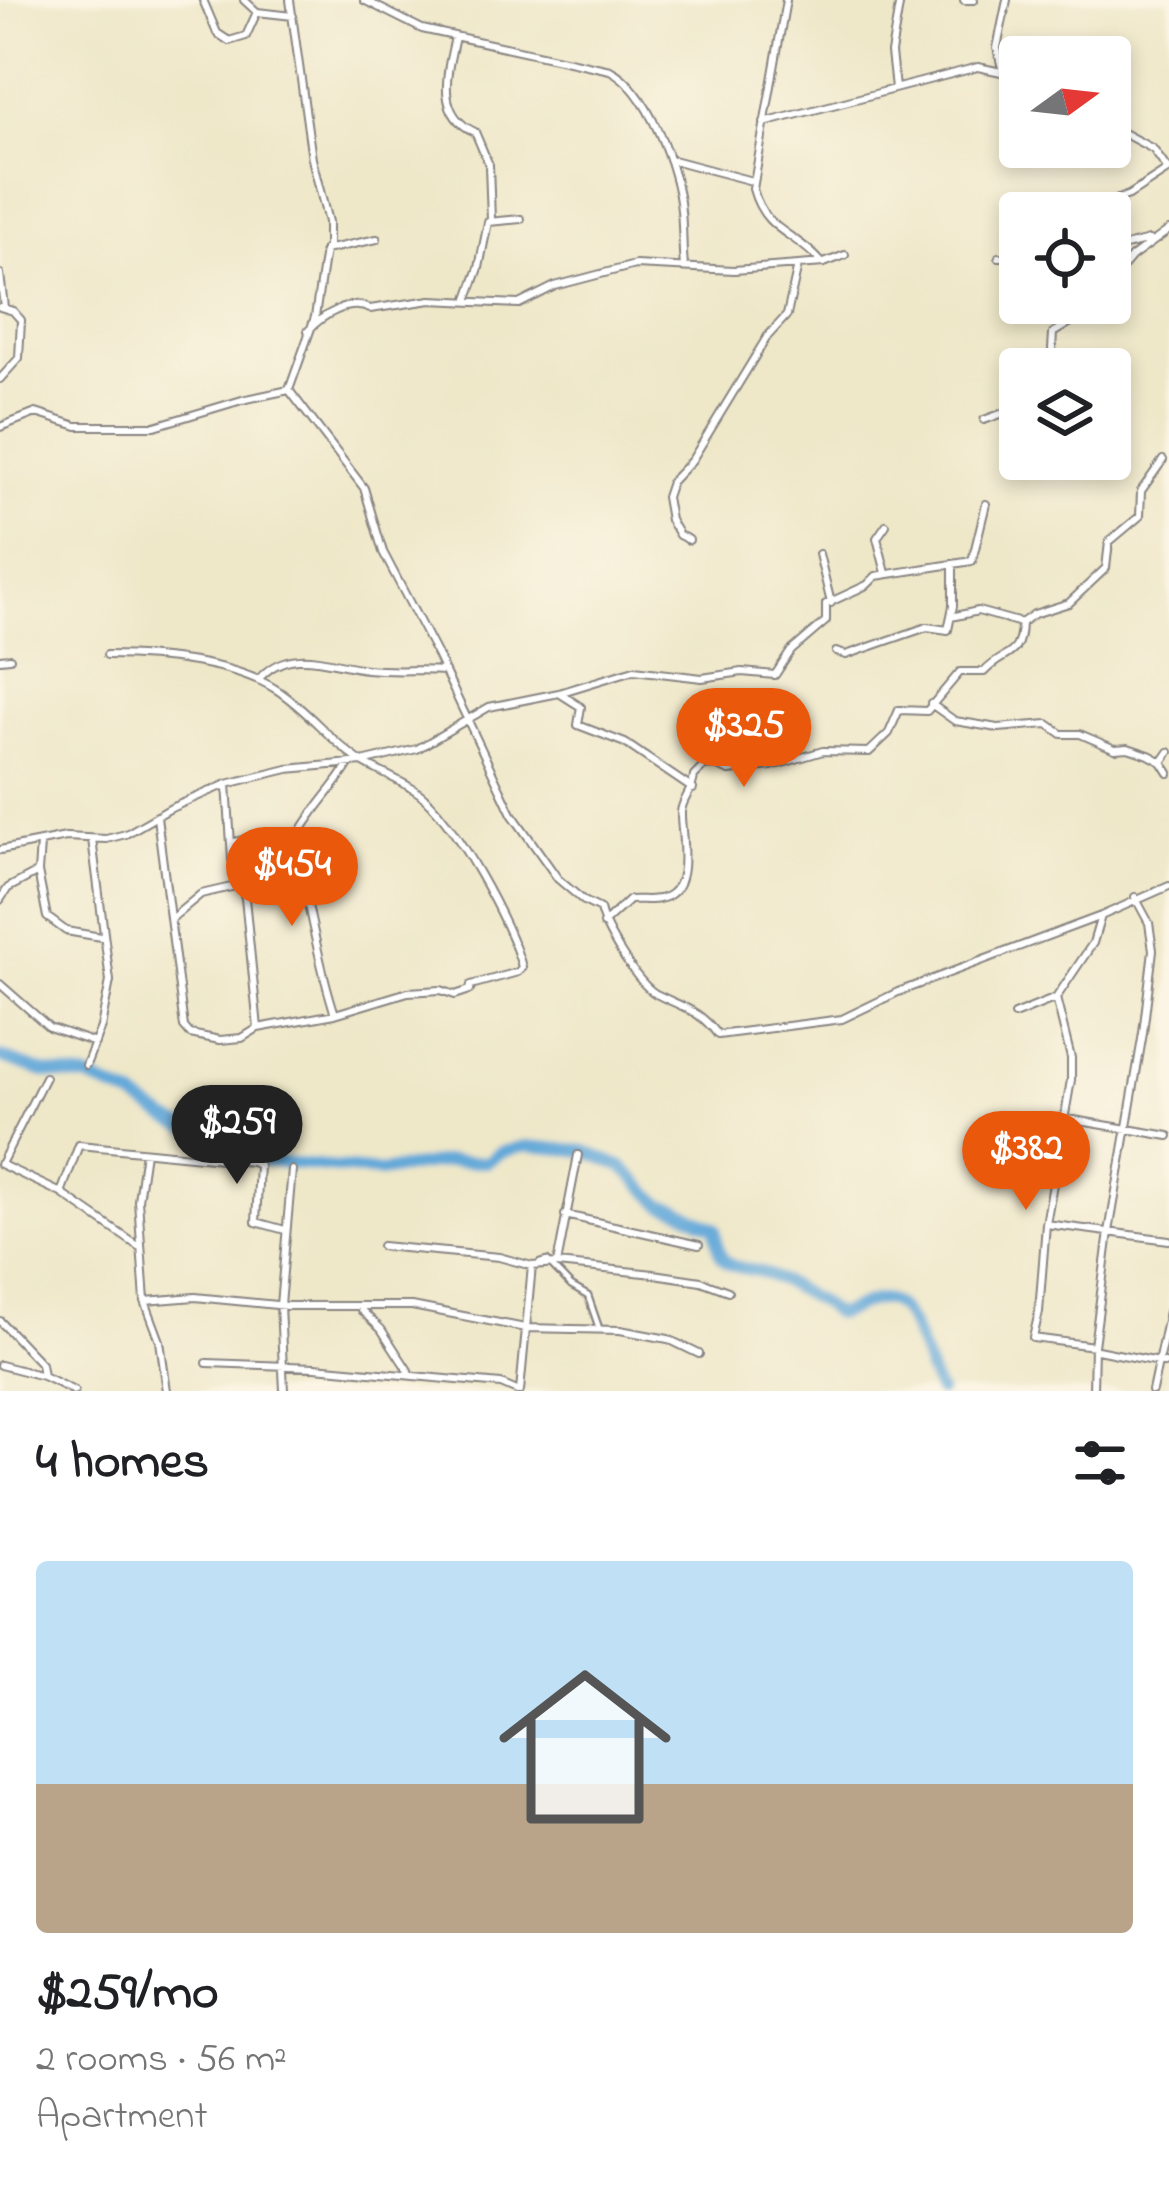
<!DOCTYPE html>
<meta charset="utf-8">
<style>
body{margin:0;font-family:"Indie Flower",sans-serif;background:#f2f2f2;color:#202124;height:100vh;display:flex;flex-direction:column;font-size:45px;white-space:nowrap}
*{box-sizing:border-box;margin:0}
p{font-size:39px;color:#757577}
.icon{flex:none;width:66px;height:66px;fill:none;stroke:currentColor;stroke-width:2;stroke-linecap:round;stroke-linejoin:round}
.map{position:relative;height:1391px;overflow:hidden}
.details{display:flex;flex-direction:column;background:#fff;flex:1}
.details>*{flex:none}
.needle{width:78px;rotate:75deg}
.buttons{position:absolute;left:999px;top:36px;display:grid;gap:24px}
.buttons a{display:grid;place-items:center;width:132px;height:132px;border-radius:12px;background:#fff;box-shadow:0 6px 18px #0003;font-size:60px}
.price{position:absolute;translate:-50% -102px;padding:0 27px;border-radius:42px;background:#ea580c;color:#fff;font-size:39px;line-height:78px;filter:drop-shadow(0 3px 6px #0008)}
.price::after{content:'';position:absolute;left:50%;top:72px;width:36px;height:27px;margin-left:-18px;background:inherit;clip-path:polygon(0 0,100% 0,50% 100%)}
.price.current{background:#222;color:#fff}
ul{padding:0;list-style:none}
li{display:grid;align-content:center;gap:24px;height:636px;padding:0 36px}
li+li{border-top:3px solid #e0e0e0}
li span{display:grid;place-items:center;height:372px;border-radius:12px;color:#555}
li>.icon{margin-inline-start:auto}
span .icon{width:216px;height:216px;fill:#fffc;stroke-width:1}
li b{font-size:51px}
h2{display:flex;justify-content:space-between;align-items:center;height:144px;padding:0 36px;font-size:51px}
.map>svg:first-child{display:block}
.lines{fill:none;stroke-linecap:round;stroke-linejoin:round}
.river{stroke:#63a9d9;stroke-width:12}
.pedestrian-casing{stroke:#888482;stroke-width:9}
.minor-casing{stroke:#888482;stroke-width:10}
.pedestrian{stroke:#fff;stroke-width:4.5}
.minor{stroke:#fff;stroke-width:6}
</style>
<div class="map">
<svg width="1169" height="1391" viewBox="0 0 1169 1391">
<rect width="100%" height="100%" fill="#fcf5e5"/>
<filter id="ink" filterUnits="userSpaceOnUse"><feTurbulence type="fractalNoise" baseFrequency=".00833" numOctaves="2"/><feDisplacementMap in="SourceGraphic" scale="24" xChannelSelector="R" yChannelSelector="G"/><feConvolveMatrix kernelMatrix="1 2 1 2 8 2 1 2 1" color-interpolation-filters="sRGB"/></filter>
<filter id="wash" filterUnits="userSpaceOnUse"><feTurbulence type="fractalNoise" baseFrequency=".004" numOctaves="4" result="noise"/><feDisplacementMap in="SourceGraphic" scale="48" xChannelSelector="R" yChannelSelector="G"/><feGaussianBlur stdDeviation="2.7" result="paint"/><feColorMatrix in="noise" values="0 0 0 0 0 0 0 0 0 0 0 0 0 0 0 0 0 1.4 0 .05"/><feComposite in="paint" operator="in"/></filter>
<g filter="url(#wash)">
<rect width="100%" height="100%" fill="#eee7c8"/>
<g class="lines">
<path class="river" d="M0,1057L44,1072L87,1078L134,1098L169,1120L264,1161L379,1172L450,1161L487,1162L501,1152L527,1146L585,1151L623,1167L662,1205L678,1209L715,1228C718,1263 725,1266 757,1271C770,1273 826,1305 835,1314C850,1313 864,1300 880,1300C915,1299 922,1368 939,1391"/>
</g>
</g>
<g filter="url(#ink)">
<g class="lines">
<g class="pedestrian-casing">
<path id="pedestrian" d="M540,1263L547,1261L571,1286L588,1296L599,1328"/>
</g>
<g class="minor-casing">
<path id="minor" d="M203,0L217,33L229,41L246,36L257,12
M244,0L257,12L293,16
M290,0L312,159L328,222V248
M364,0L422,29L610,70C648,89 678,170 681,211C683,230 682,248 684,266
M786,0L753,189C765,233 796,232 821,262
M964,0H974
M455,37C447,73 435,114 475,132L489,165L491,220
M1003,72L997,48L1007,0
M895,88L891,53L900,0
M764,123L978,67L1006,73L1020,71
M1110,126L1153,149L1168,170
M669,159L752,181
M1097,207L1129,195L1169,169
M1110,250L1149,240
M999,257H1020
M0,274L4,307
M1110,283L1132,257L1169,230
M468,298L479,268L488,222L521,219
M0,307L13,311L21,320L19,358L0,379
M308,331C322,315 349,299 370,309L431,300L519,304L555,286L635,265L734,270L824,263L845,255
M1062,369L1052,349L1053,333L1081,316L1093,303
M289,390L364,488L383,552L437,655L512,814L558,879L584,901L600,909C604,929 637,983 656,994C682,1007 700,1010 718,1035L842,1019L898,992L1101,916L1169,886
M289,390L315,317L325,250L377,239
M984,420L1020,407
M0,427L36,413L77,426H155L242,400L289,390
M886,525L877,538L886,573
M689,540L679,535L670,520L666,497L671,482L692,460L767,337L787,315L798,265
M819,554L831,603
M951,617L978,611L1021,623
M1021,623L1034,614L1069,603L1106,568L1109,542L1140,516L1141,491L1163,460
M836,652L846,655L927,627L948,630L953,606V565
M107,655C157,655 234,662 277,690C308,710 331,742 362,762C380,773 401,780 419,793C453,818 511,925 522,967L518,972L471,985L470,990L455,995L441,990L408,992L335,1014L258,1028L242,1038L220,1040L190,1034L184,1027L157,817
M0,659L10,658
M258,680C289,643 330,665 367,669C393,672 419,669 445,671
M559,693L581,707L578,725L625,743L693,789
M931,704L955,721L998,728L1048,724L1062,734H1080L1115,749L1128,748L1149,755L1162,762L1169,773
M1162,762L1169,752
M227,784L232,859L245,898L258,1028
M231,843L265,834L298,836
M40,844L38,872L47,917L66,931L101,937
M0,850L66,837L106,839L126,834L171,808L227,784L288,769L362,762L417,749L489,707L559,693L634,670L702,678L742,672L775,675L791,651L826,621V604L867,585L876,576L972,561L986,504
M0,900L8,888L38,872
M171,919L201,894L240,885
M603,924L629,900C639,899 650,901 659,899C696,893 680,834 681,812C682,799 693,791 694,776L704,766L715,765L729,771L772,766L823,751L869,752L889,733L899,710L927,711L960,672H984C1006,649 1020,660 1021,623
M0,984L49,1027L95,1043
M1056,998L1071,1058V1080L1046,1224L1039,1312L1033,1338L1094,1346
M335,1014C326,988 292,849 300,833C313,809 335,788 349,764
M1014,1015L1056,998L1093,943L1101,916
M86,1065L101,1027L110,981L92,839
M1062,1118L1169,1136
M145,1152L138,1200L145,1301L160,1341L167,1391
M0,1164L61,1193L138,1246
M1,1164L45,1077
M61,1193L79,1145L252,1162L259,1165L256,1222L285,1230
M565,1215L699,1245
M1046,1224L1169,1240
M382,1246L499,1257L532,1266L557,1264L654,1274L701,1281L728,1291
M557,1264L578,1155
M145,1301L195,1297L287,1306H412L525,1328L620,1330L668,1339L699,1354
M361,1310L381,1329L411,1375
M0,1321L41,1364L43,1376
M1097,1350L1169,1364
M207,1363L315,1367L501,1384L517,1391
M0,1365L43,1376L74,1391
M284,1391L280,1305L292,1170
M520,1391L532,1266
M1093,1391L1094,1346L1109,1232L1143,1033L1153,950L1149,923L1135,897
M1152,1391L1169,1311"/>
</g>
<use href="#pedestrian" class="pedestrian"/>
<use href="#minor" class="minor"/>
</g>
</g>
</svg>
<div class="buttons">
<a><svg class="needle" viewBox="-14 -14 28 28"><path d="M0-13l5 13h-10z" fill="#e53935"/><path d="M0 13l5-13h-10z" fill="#757577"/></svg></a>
<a><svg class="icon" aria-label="locate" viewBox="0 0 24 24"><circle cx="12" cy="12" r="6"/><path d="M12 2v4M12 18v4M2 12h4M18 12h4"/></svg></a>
<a><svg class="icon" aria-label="layers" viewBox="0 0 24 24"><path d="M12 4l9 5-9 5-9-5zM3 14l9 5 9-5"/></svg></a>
</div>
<b class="price" style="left:744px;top:790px">$325</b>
<b class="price" style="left:292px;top:929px">$454</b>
<b class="price current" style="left:237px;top:1187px">$259</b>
<b class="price" style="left:1026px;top:1213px">$382</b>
</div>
<section class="details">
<h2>4 homes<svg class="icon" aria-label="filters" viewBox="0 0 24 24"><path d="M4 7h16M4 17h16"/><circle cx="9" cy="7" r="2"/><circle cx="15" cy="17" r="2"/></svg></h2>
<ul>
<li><span style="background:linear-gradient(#bfe0f5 60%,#b9a48a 0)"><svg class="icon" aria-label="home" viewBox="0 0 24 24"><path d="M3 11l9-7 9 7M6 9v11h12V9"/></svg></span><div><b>$259/mo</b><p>2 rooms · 56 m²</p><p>Apartment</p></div></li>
</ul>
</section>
